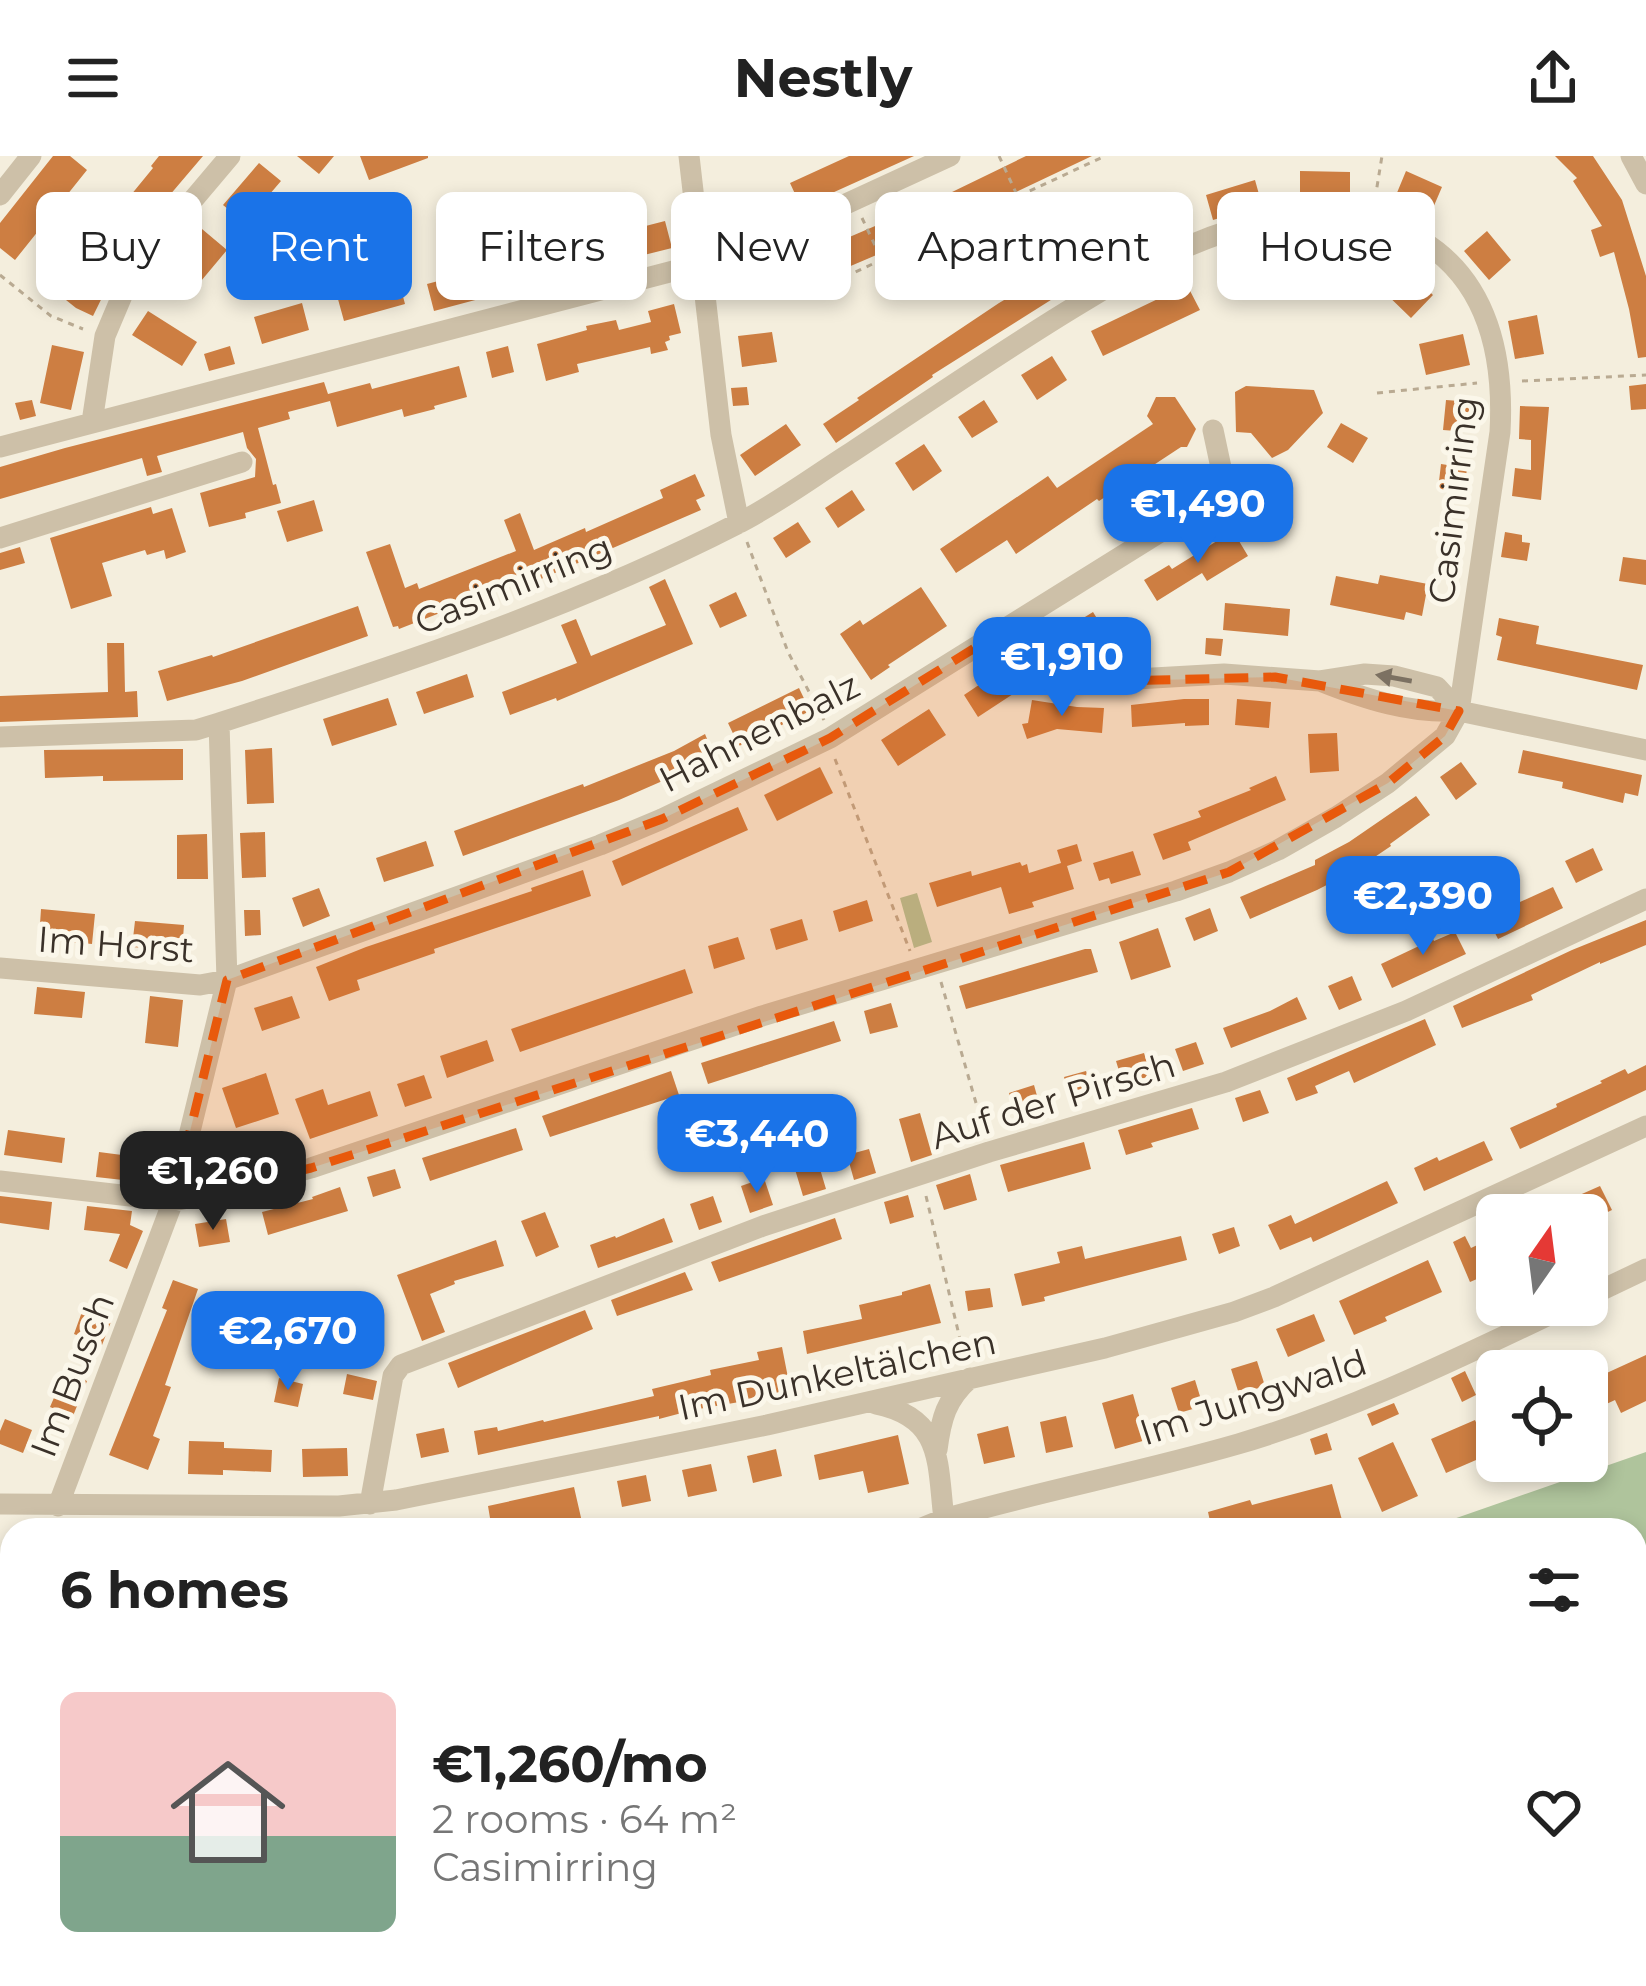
<!DOCTYPE html>
<meta charset="utf-8">
<style>
body{margin:0;font-family:Montserrat,sans-serif;background:#f6f6f6;color:#222;height:100vh;display:flex;flex-direction:column;font-size:45px;white-space:nowrap}
*{box-sizing:border-box;margin:0}
p{font-size:39px;color:#767676}
.icon{flex:none;width:66px;height:66px;fill:none;stroke:currentColor;stroke-width:2;stroke-linecap:round;stroke-linejoin:round}
.map{position:relative;flex:1;overflow:hidden}
.side{position:absolute;left:0px;top:1362px;width:1647px;height:468px;display:flex;flex-direction:column;background:#fff;border-radius:36px 36px 0 0;box-shadow:0 6px 18px #0003}
.side>*{flex:none}
.hud{position:absolute;left:36px;top:36px;width:1575px;height:108px;display:flex;gap:24px}
.needle{width:78px;rotate:14deg}
.fabs{position:absolute;left:1476px;top:1038px;display:grid;gap:24px}
.fabs a{display:grid;place-items:center;width:132px;height:132px;border-radius:18px;background:#fff;box-shadow:0 6px 18px #0003;font-size:60px}
.price{position:absolute;translate:-50% -102px;padding:0 27px;border-radius:24px;background:#1a73e8;color:#fff;font-size:39px;line-height:78px;filter:drop-shadow(0 3px 6px #0008)}
.price::after{content:'';position:absolute;left:50%;top:72px;width:36px;height:27px;margin-left:-18px;background:inherit;clip-path:polygon(0 0,100% 0,50% 100%)}
.price.current{background:#222;color:#fff}
ul{padding:0;list-style:none}
li{display:flex;align-items:center;gap:36px;height:300px;padding:0 60px}
li span{display:grid;place-items:center;flex:none;width:336px;height:240px;border-radius:18px;color:#555}
li>.icon{margin-inline-start:auto}
span .icon{width:144px;height:144px;fill:#fffc;stroke-width:1}
li b{font-size:51px}
h2{display:flex;justify-content:space-between;align-items:center;height:144px;padding:0 60px;font-size:51px}
.pill{padding:0 42px;border-radius:18px;background:#fff;box-shadow:0 6px 18px #0003;font-size:42px;line-height:108px}
.pill.current{background:#1a73e8;color:#fff}
header{display:flex;justify-content:space-between;align-items:center;height:156px;padding:0 60px;background:#fff;font-size:54px;font-weight:700}
.map>svg:first-child{display:block}
.green{fill:#afc49c}
.building{fill:#cd7e42}
.lines{fill:none;stroke-linecap:round;stroke-linejoin:round}
.path{stroke:#b9aa92;stroke-width:3;stroke-dasharray:6 6;stroke-linecap:butt}
.minor{stroke:#cdc0a8;stroke-width:21}
.oneway{fill:#7c7162}
.marked{fill:#e8590c;fill-opacity:0.2;stroke:#e8590c;stroke-width:9;stroke-dasharray:24 15;stroke-linejoin:round}
.labels{text-anchor:middle;stroke-width:10;stroke-linejoin:round;paint-order:stroke}
.street-label{font-size:36px;fill:#3a3129;stroke:#fbf7ea}
</style>
<header><svg class="icon" aria-label="menu" viewBox="0 0 24 24"><path d="M4 6h16M4 12h16M4 18h16"/></svg>Nestly<svg class="icon" aria-label="share" viewBox="0 0 24 24"><path d="M12 15V3M7 8l5-5 5 5M5 13v7h14v-7"/></svg></header>
<div class="map">
<svg width="1646" height="1830" viewBox="0 0 1646 1830">
<rect width="100%" height="100%" fill="#f4eedd"/>
<path class="green" d="M917,737L932,786L914,792L900,742Z
M1646,1296V1830H118L133,1818H1635V1374H1422Z"/>
<path class="building" d="M53,0H70L87,14L15,104L0,92V67Z
M159,0H203L112,107L118,109L93,160L76,152L66,144L99,78L153,12L151,10Z
M297,0H334L319,18Z
M360,0H428V2L369,24Z
M849,0H914L801,51L790,27Z
M1026,0H1092L961,62L950,37Z
M1555,0H1593L1622,44L1646,120V201L1638,202L1629,153L1614,96L1600,101L1591,74L1602,70L1573,25L1577,22Z
M259,7L281,25L245,67L223,49Z
M1300,15L1350,16V41H1300Z
M1406,15L1442,31L1430,59L1394,44Z
M1255,24L1262,49L1213,64L1206,39Z
M760,39L770,63L718,83L711,58Z
M620,40L630,74L665,65L672,92L612,107L605,81L611,79L601,45Z
M924,49L935,74L771,144L761,119Z
M1168,58L1178,78L1054,142L932,219L933,221L836,287L823,268L859,244L857,242L999,147L1066,107Z
M202,73L227,94L196,131L172,111Z
M1487,75L1511,104L1489,124L1464,95Z
M572,90L579,117L522,131L515,105Z
M1349,95L1350,126L1308,127L1307,96Z
M1269,98L1279,128L1238,142L1228,112Z
M1402,109L1433,139L1411,162L1380,132Z
M487,112L494,139L434,155L427,128Z
M397,118L405,148L344,165L336,136Z
M1187,129L1200,154L1103,200L1091,175Z
M302,147L309,174L262,188L254,161Z
M674,148L681,177L669,180L670,184L665,186L668,194L651,198L650,191L577,208L579,216L546,225L537,188L587,174L586,170L616,164L619,174L651,166L648,155Z
M148,155L197,186L182,210L132,179Z
M1537,159L1544,198L1515,203L1508,165Z
M772,176L777,206L742,211L738,180Z
M1463,178L1470,209L1426,219L1419,188Z
M52,189L84,196L71,254L40,247Z
M230,190L235,208L209,215L204,198Z
M508,190L514,216L492,222L486,196Z
M1052,200L1067,224L1037,244L1021,219Z
M459,210L467,241L434,250L435,253L404,261L402,253L337,271L330,245L288,256L290,263L258,272L273,329L276,328L281,347L245,357L246,362L209,371L200,337L255,321L256,303L247,292L243,276L157,300L162,316L147,320L142,302L0,343V311L65,292L324,226L328,238L370,227L372,233Z
M1646,228V253L1631,254L1629,230Z
M1246,230L1314,234L1323,257L1288,294L1272,302L1251,277L1236,276L1235,236Z
M747,231L749,249L733,250L731,232Z
M1156,241H1175L1196,273L1187,291H1181L1099,345L1097,343L1016,398L1007,384L956,417L940,393L1048,320L1057,332L1153,268L1147,260Z
M32,244L36,260L20,264L15,247Z
M984,244L998,266L972,282L958,261Z
M1446,244L1473,246L1470,276L1443,274Z
M1520,250L1549,251L1541,344L1512,340L1515,312L1531,314V284L1519,283Z
M1341,267L1368,282L1353,307L1327,291Z
M786,268L801,289L755,320L740,299Z
M924,288L942,315L913,335L895,307Z
M1441,308L1467,312L1464,338L1438,334Z
M695,318L705,340L696,344L701,354L541,423L539,418L399,473L398,470L393,471L366,396L390,388L405,432L417,427L419,433L516,395L504,364L520,357L534,394L585,372L586,376L663,342L660,334Z
M852,334L865,354L838,372L825,352Z
M314,344L323,375L287,386L277,355Z
M151,351L153,358L172,352L186,396L166,403L164,394L147,399L145,394L102,407L112,440L71,453L50,382Z
M798,366L811,386L786,402L773,382Z
M1233,375L1248,400L1207,425L1202,417L1157,445L1144,424L1169,409L1172,413Z
M1505,376L1522,379V386L1530,387L1527,405L1501,401Z
M20,391L25,407L0,414V397Z
M1623,401L1646,404V429L1619,425Z
M1380,419L1428,428L1422,460L1406,456L1404,464L1330,449L1336,420L1378,428Z
M665,423L693,488L557,545L556,542L510,559L502,536L577,507L561,469L576,463L591,500L666,469L649,431Z
M921,431L947,470L888,509L890,511L871,524L840,478L860,464L863,469Z
M736,436L747,460L720,472L709,449Z
M1225,447L1290,453L1288,480L1223,474Z
M358,450L368,480L242,525L167,545L158,515L212,499L213,501Z
M1093,456L1106,477L1073,498L1059,477Z
M1499,462L1539,470L1536,488L1643,509L1637,534L1497,504L1502,481L1496,479Z
M1206,482L1223,483L1221,500L1205,498Z
M107,487H124L125,536L137,535L138,561L0,566V540L108,536Z
M1007,510L1022,532L978,561L964,539Z
M467,518L474,541L424,558L416,536Z
M799,532L810,555L739,590L728,567Z
M388,542L397,569L332,590L323,563Z
M1184,543H1209V569L1185,570V567L1132,571L1131,549Z
M1237,543L1271,546L1269,572L1235,569Z
M1032,544L1077,551L1104,552L1102,577L1057,573L1027,583L1022,568L1028,567Z
M929,553L946,579L898,610L881,584Z
M1337,577L1339,615L1310,617L1308,578Z
M705,578L715,602L619,644L463,700L454,675L583,628L584,631L674,595Z
M272,592L274,647L247,648L245,594Z
M156,593H183V624L103,625V620L45,622L44,594Z
M1523,594L1642,619L1638,640L1625,637L1623,647L1562,632L1563,626L1518,617Z
M1461,606L1477,628L1456,644L1440,621Z
M820,611L833,637L777,665L764,639Z
M1276,620L1286,644L1188,686L1191,694L1163,704L1153,678L1201,661L1198,655L1251,634L1249,632Z
M1416,640L1430,659L1390,688L1391,690L1354,715L1317,734L1250,763L1240,741L1315,709V704L1349,686Z
M738,651L748,674L622,730L612,705Z
M265,676L266,721L242,722L240,677Z
M207,678L208,723H177V679Z
M426,685L434,710L384,726L376,702Z
M1077,688L1082,705L1067,710L1074,733L1032,746L1034,751L1009,758L1001,731L937,751L929,727L971,715L972,720L1020,706L1022,710L1027,708L1029,717L1061,707L1057,694Z
M1593,692L1603,714L1576,727L1565,705Z
M1133,695L1141,719L1111,728L1109,722L1099,725L1093,707Z
M583,714L591,740L434,793L435,797L357,824L360,834L329,845L316,811L366,791L532,735L531,732Z
M1553,731L1563,752L1498,783L1487,761Z
M319,732L330,760L303,771L292,742Z
M867,744L873,765L839,776L833,755Z
M1210,752L1218,775L1194,785L1185,762Z
M41,753L95,758L92,788L39,783Z
M244,754H260L261,779L245,780Z
M802,763L808,784L776,794L770,773Z
M1646,764V789L1600,808V806L1531,839L1533,844L1462,872L1453,850L1572,794Z
M135,765L184,769L182,795L132,791Z
M1158,772L1171,811L1131,824L1119,786Z
M1429,775L1434,785L1455,776L1466,798L1392,832L1381,808L1419,790L1415,782Z
M738,781L745,803L714,813L708,790Z
M1085,793H1091L1098,816L966,853L959,830Z
M685,813L693,837L520,896L511,873Z
M1352,820L1362,844L1339,854L1328,830Z
M37,831L85,836L82,862L34,858Z
M150,840L183,844L178,891L145,887Z
M292,840L300,862L262,875L254,852Z
M1297,841L1307,863L1231,892L1223,872L1270,855Z
M891,847L898,871L870,878L864,855Z
M1425,863L1436,889L1354,927L1349,915L1315,930L1318,937L1296,945L1287,922Z
M834,865L841,885L708,928L701,907Z
M487,884L494,905L447,922L440,900Z
M1196,886L1204,908L1183,915L1175,893Z
M1144,897L1151,920L1123,928L1116,905Z
M1646,909V934L1520,993L1510,972L1557,951L1556,948L1602,927L1600,925L1625,913L1628,918Z
M671,915L679,939L550,981L542,960Z
M1086,915L1093,937L1071,944L1064,921Z
M266,917L279,958L236,972L222,932Z
M424,919L432,942L405,951L397,928Z
M1034,929L1041,954L1016,961L1009,937Z
M323,933L328,949L370,935L378,960L310,983L295,943Z
M1260,934L1269,957L1243,966L1235,942Z
M1192,952L1199,973L1151,987L1153,991L1126,999L1118,974Z
M920,957L932,999L911,1006L899,963Z
M516,972L523,994L430,1025L422,1002Z
M8,974L65,982L62,1007L4,999Z
M1484,985L1493,1004L1424,1035L1414,1012L1437,1001L1439,1005Z
M1084,986L1091,1013L1008,1036L1000,1009Z
M814,993L826,1033L803,1040L791,1000Z
M869,993L876,1017L854,1024L847,999Z
M99,996L145,1002L141,1026L96,1021Z
M395,1013L401,1032L373,1041L367,1021Z
M970,1018L977,1044L944,1054L936,1029Z
M764,1022L773,1049L750,1057L741,1030Z
M1387,1025L1398,1047L1313,1086L1311,1081L1280,1094L1268,1069L1291,1059L1295,1068Z
M1600,1030L1612,1054L1587,1066V1059H1584L1575,1041Z
M340,1031L348,1055L268,1079L262,1056L313,1043L312,1041Z
M908,1039L914,1061L890,1068L884,1046Z
M0,1040L52,1046L49,1074L0,1067Z
M713,1040L722,1066L699,1074L690,1048Z
M87,1050L132,1055L130,1069L143,1075L127,1113L109,1105L120,1078L84,1074Z
M545,1056L559,1091L536,1101L521,1065Z
M664,1062L673,1086L598,1112L590,1089L615,1080L616,1082Z
M835,1062L842,1083L719,1126L711,1106Z
M226,1063L230,1086L199,1091L195,1068Z
M1234,1071L1240,1090L1219,1098L1212,1078Z
M1181,1080L1187,1104L1044,1141L1045,1145L1022,1150L1014,1118L1060,1107L1057,1096L1082,1090L1085,1103Z
M1465,1080L1471,1092L1488,1084L1497,1104V1109L1482,1115L1484,1120L1470,1126L1453,1086Z
M496,1084L504,1110L454,1125L455,1128L430,1138L445,1176L422,1185L397,1119Z
M1428,1104L1442,1136L1385,1161L1387,1165L1354,1179L1339,1145Z
M685,1116L693,1134L617,1160L611,1144Z
M173,1124L198,1133L165,1229L171,1231L153,1280L160,1283L148,1314L109,1299L167,1154L162,1152Z
M930,1128L941,1167L807,1198L803,1175L862,1163L859,1149L902,1139V1136Z
M990,1132L993,1151L968,1155L965,1135Z
M338,1141L359,1164L336,1186L314,1162Z
M83,1153L112,1163L102,1189L74,1178Z
M585,1154L593,1173L458,1232L448,1207Z
M1314,1158L1325,1185L1288,1201L1276,1173Z
M782,1191L791,1237L693,1254L659,1263V1260L478,1299L474,1275L497,1271L498,1275L543,1264L544,1266L654,1240L652,1233L711,1219L710,1214L759,1204L757,1196Z
M1646,1199V1245L1621,1257L1615,1244L1587,1257V1226Z
M1257,1205L1265,1230L1239,1238L1231,1213Z
M1465,1215L1476,1239L1462,1246L1451,1222Z
M65,1216L87,1225L73,1260L50,1251Z
M347,1218L377,1225L373,1244L343,1238Z
M279,1222L303,1228L298,1251L274,1246Z
M1195,1224L1203,1250L1179,1257L1171,1232Z
M1133,1238L1146,1284L1115,1293L1102,1247Z
M1394,1247L1399,1258L1372,1270L1367,1258Z
M1066,1260L1073,1291L1046,1297L1040,1266Z
M5,1263L32,1274L23,1297L0,1288V1275Z
M1475,1264L1490,1298L1446,1317L1431,1283Z
M1008,1270L1015,1301L984,1308L977,1278Z
M444,1272L449,1296L421,1302L416,1278Z
M1327,1277L1332,1294L1315,1299L1310,1283Z
M898,1279L909,1328L868,1337L863,1315L819,1324L814,1299Z
M189,1285L224,1286V1292L272,1294L271,1316L223,1314V1319L188,1318Z
M1393,1286L1418,1340L1382,1356L1358,1302Z
M347,1292L348,1320L303,1321L302,1293Z
M776,1293L782,1320L753,1327L747,1300Z
M711,1308L717,1335L688,1341L682,1314Z
M646,1319L651,1345L622,1351L617,1325Z
M1332,1328L1342,1364L1302,1374H1212L1208,1356L1250,1344L1252,1349Z
M574,1331L582,1366L547,1374L544,1368L516,1374H492L488,1350Z"/>
<g class="lines">
<path class="path" d="M999,0L1017,39
M1375,43L1382,0
M862,62L881,102
M0,119L51,160L83,173
M823,131L1105,0
M1522,225L1646,219
M1377,237L1477,227
M747,386L788,496L824,564
M835,603L910,795
M941,826L985,978
M926,1040L964,1200
M1635,1414L1646,1408
M1635,1658L1646,1647
M865,1818L941,1830
M1148,1818L1154,1830
M802,1830L823,1818
M1465,1830L1477,1818"/>
<path class="minor" d="M689,0L721,279L739,367
M1631,0L1646,28
M0,39L31,0
M92,266L105,180L132,116L230,0
M0,291L700,108L772,82L950,0
M0,382L242,306
M1018,465C1039,496 1045,516 1083,526L1224,518L1320,525L1365,518L1394,520L1437,531L1459,555
M1320,525C1365,543 1410,558 1459,555L1646,594
M0,581L196,574L219,567
M0,812L200,829L227,824L600,689L662,663L830,582L1226,335L1213,274
M0,1025L173,1045L243,1031L311,1012L762,860L1176,735L1229,716L1278,694L1336,661L1388,627L1445,580L1459,555L1500,276C1504,203 1489,126 1422,85C1373,55 1310,53 1255,67C1193,83 1135,114 1081,147C1003,194 928,246 852,296C814,320 777,348 737,368C571,453 395,510 219,567L227,824L173,1045L58,1350
M1587,1141L1646,1113
M876,1248C944,1262 937,1307 944,1363L917,1374
M937,1294C941,1263 946,1243 970,1222
M0,1348L339,1350L396,1344L767,1269L1105,1192L1234,1156L1274,1141L1646,970
M370,1348L393,1220L401,1209L763,1070L989,996L1226,926L1406,855L1646,743
M944,1363C1041,1335 1141,1316 1238,1288C1354,1254 1462,1200 1570,1149
M1635,1703L1646,1692
M126,1830L141,1818
M1517,1830L1527,1818"/>
</g>
<defs><path id="oneway-solid" d="M-6-.8H1V-3.2L6.5 0L1 3.2V.8H-6Z" transform="scale(3)"/></defs>
<use class="oneway" href="#oneway-solid" transform="translate(1394 522) rotate(-170)"/>
<path class="marked" d="M1018,465L1061,520L1083,526L1275,521L1459,555L1445,580L1388,627L1229,716L311,1012L173,1045L227,824L662,663L830,582Z"/>
<g class="labels">
<g class="street-label">
<text transform="translate(1453 344) rotate(-83)" y="13">Casimirring</text>
<text transform="translate(513 428) rotate(-22)" y="13">Casimirring</text>
<text transform="translate(759 576) rotate(-27)" y="13">Hahnenbalz</text>
<text transform="translate(116 788) rotate(4)" y="13">Im Horst</text>
<text transform="translate(1053 944) rotate(-17)" y="13">Auf der Pirsch</text>
<text transform="translate(837 1218) rotate(-12)" y="13">Im Dunkeltälchen</text>
<text transform="translate(72 1219) rotate(-69)" y="13">Im Busch</text>
<text transform="translate(1253 1241) rotate(-18)" y="13">Im Jungwald</text>
</g>
</g>
</svg>
<div class="fabs">
<a><svg class="needle" viewBox="-14 -14 28 28"><path d="M0-13l5 13h-10z" fill="#e53935"/><path d="M0 13l5-13h-10z" fill="#767676"/></svg></a>
<a><svg class="icon" aria-label="locate" viewBox="0 0 24 24"><circle cx="12" cy="12" r="6"/><path d="M12 2v4M12 18v4M2 12h4M18 12h4"/></svg></a>
</div>
<b class="price" style="left:1198px;top:410px">€1,490</b>
<b class="price" style="left:1062px;top:563px">€1,910</b>
<b class="price" style="left:1423px;top:802px">€2,390</b>
<b class="price" style="left:757px;top:1040px">€3,440</b>
<b class="price current" style="left:213px;top:1077px">€1,260</b>
<b class="price" style="left:288px;top:1237px">€2,670</b>
<div class="hud">
<a class="pill">Buy</a>
<a class="pill current">Rent</a>
<a class="pill">Filters</a>
<a class="pill">New</a>
<a class="pill">Apartment</a>
<a class="pill">House</a>
</div>
<section class="side">
<h2>6 homes<svg class="icon" aria-label="filters" viewBox="0 0 24 24"><path d="M4 7h16M4 17h16"/><circle cx="9" cy="7" r="2"/><circle cx="15" cy="17" r="2"/></svg></h2>
<ul>
<li><span style="background:linear-gradient(#f6c9c9 60%,#7fa58c 0)"><svg class="icon" aria-label="home" viewBox="0 0 24 24"><path d="M3 11l9-7 9 7M6 9v11h12V9"/></svg></span><div><b>€1,260/mo</b><p>2 rooms · 64 m²</p><p>Casimirring</p></div><svg class="icon" aria-label="heart" viewBox="0 0 24 24"><path d="M12 20l-8-8c-3-5 5-10 8-4 3-6 11-1 8 4z"/></svg></li>
</ul>
</section>
</div>
